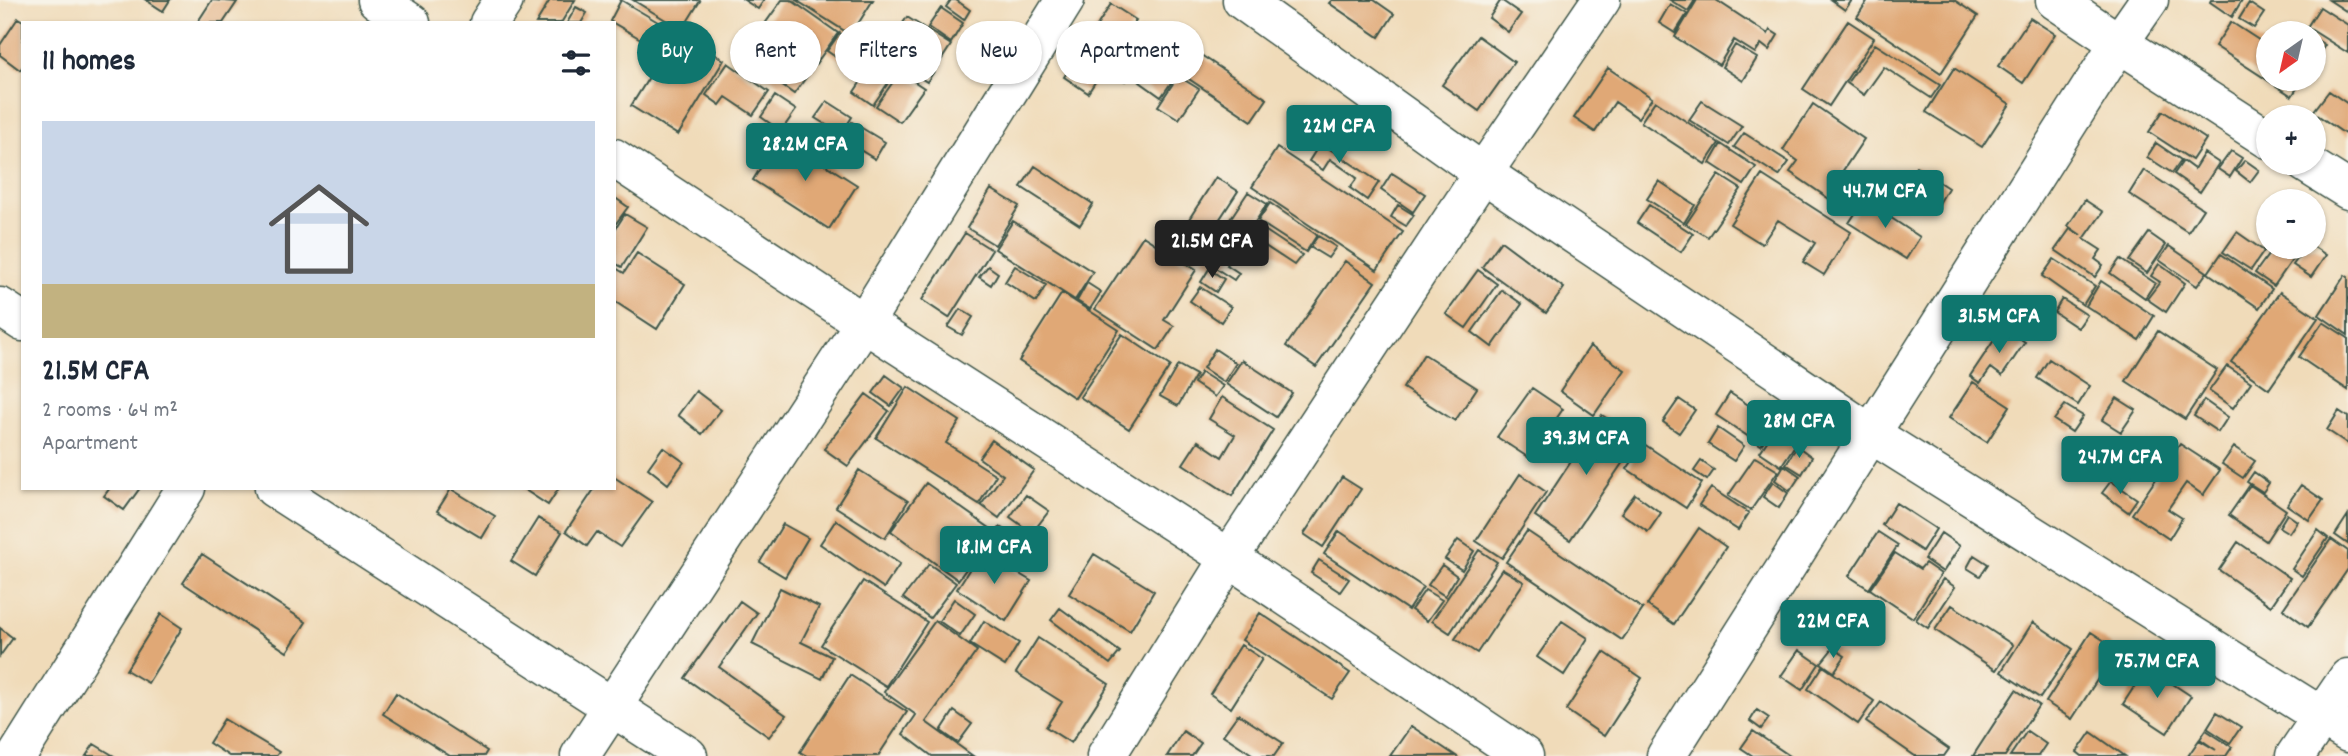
<!DOCTYPE html>
<meta charset="utf-8">
<style>
body{margin:0;font-family:Dekko,sans-serif;background:#f2f2f3;color:#1f2937;height:100vh;display:flex;flex-direction:column;font-size:26px;white-space:nowrap}
*{box-sizing:border-box;margin:0}
p{font-size:23px;color:#747a83}
.icon{flex:none;width:38px;height:38px;fill:none;stroke:currentColor;stroke-width:2;stroke-linecap:round;stroke-linejoin:round}
.map{position:relative;flex:1;overflow:hidden}
.drawer{position:absolute;left:21px;top:21px;width:595px;height:469px;display:flex;flex-direction:column;background:#fff;border-radius:0px;box-shadow:0 2px 5px #0004}
.drawer>*{flex:none}
.guide{position:absolute;left:637px;top:21px;width:665px;height:63px;display:flex;gap:14px}
.needle{width:46px;rotate:214deg}
.fabs{position:absolute;left:2256px;top:21px;display:grid;gap:14px}
.fabs a{display:grid;place-items:center;width:70px;height:70px;border-radius:50%;background:#fff;box-shadow:0 2px 5px #0004;font-size:35px}
.price{position:absolute;translate:-50% -60px;padding:0 16px;border-radius:7px;background:#0f766e;color:#fff;font-size:23px;line-height:46px;filter:drop-shadow(0 2px 4px #0008)}
.price::after{content:'';position:absolute;left:50%;top:42px;width:21px;height:16px;margin-left:-10px;background:inherit;clip-path:polygon(0 0,100% 0,50% 100%)}
.price.current{background:#222;color:#fff}
ul{padding:0;list-style:none}
li{display:grid;align-content:center;gap:14px;height:371px;padding:0 21px}
li+li{border-top:2px solid #e0e1e3}
li span{display:grid;place-items:center;height:217px;border-radius:0px;color:#555}
li>.icon{margin-inline-start:auto}
span .icon{width:126px;height:126px;fill:#fffc;stroke-width:1}
li b{font-size:30px}
h2{display:flex;justify-content:space-between;align-items:center;height:84px;padding:0 21px;font-size:30px}
.chip{padding:0 24px;border-radius:32px;background:#fff;box-shadow:0 2px 5px #0004;font-size:24px;line-height:63px}
.chip.current{background:#0f766e;color:#fff}
.map>svg:first-child{display:block}
.building{fill:#e0a876}
.lines{fill:none;stroke-linecap:round;stroke-linejoin:round}
.street-casing{stroke:#3e5548;stroke-width:41}
.street{stroke:#fff;stroke-width:38}
</style>
<div class="map">
<svg width="2348" height="756" viewBox="0 0 2348 756">
<rect width="100%" height="100%" fill="#f7f3e8"/>
<filter id="ink" filterUnits="userSpaceOnUse"><feTurbulence type="fractalNoise" baseFrequency=".0143" numOctaves="2"/><feDisplacementMap in="SourceGraphic" scale="14" xChannelSelector="R" yChannelSelector="G"/><feConvolveMatrix kernelMatrix="1 2 1 2 8 2 1 2 1" color-interpolation-filters="sRGB"/></filter>
<filter id="wash" filterUnits="userSpaceOnUse"><feTurbulence type="fractalNoise" baseFrequency=".00686" numOctaves="4" result="noise"/><feDisplacementMap in="SourceGraphic" scale="28" xChannelSelector="R" yChannelSelector="G"/><feGaussianBlur stdDeviation="1.57" result="paint"/><feColorMatrix in="noise" values="0 0 0 0 0 0 0 0 0 0 0 0 0 0 0 0 0 1.4 0 .05"/><feComposite in="paint" operator="in"/></filter>
<g filter="url(#wash)">
<rect width="100%" height="100%" fill="#f0dbb9"/>
<g id="blocks">
<path class="building" d="M146,0H170L163,11Z
M212,0L237,2L223,23H197Z
M550,0H575L561,23H536Z
M621,0L658,22L646,42L610,21Z
M633,0H697L700,1L682,30Z
M744,0H764L758,9Z
M782,0H791L838,33L794,94L741,57Z
M796,0H873L851,35Z
M951,0H956L970,10L964,20L946,7Z
M1332,0H1374L1394,14L1379,37L1329,3Z
M1501,0L1521,14L1508,32L1489,18Z
M1670,0H1695L1688,11Z
M1697,0H1716L1768,34L1770,30L1778,35L1769,50L1761,44L1755,53L1734,40L1719,65L1675,37Z
M1831,0H1852L1845,10Z
M1868,0H1954L1978,16L1941,73L1857,17Z
M2211,0H2242L2232,17L2210,2Z
M2329,0H2348V8L2346,11Z
M2249,3L2264,13L2254,28L2239,19Z
M1111,4L1136,20L1124,38L1128,41L1108,70L1104,68L1088,93L1064,77Z
M1670,4L1687,14L1675,33L1659,23Z
M576,7L587,13L581,23H567Z
M2320,7L2348,25V53L2307,27Z
M941,8L963,23L951,43L928,27Z
M907,17L951,45L927,82L883,54Z
M18,18L23,21V66L20,70L0,55V45Z
M2030,18L2055,34L2023,83L1998,66Z
M1848,21L1874,38L1829,106L1803,89Z
M2231,22L2268,46V79H2303L2292,96L2215,46Z
M1141,30L1153,38L1125,81L1112,73Z
M678,31L724,60L678,135L631,106Z
M840,33L874,57L862,75L827,51Z
M1478,36L1514,62L1479,111L1442,85Z
M2314,38L2325,45L2314,62Z
M1875,44L1940,85L1931,98L1884,67L1864,95L1847,83Z
M1735,45L1757,58L1743,81L1722,67Z
M1195,51L1267,99L1252,121L1180,73Z
M878,56L897,70L873,105L854,92Z
M728,63L769,92L753,115L726,97L720,105L706,95Z
M1153,63L1175,77L1161,97L1140,82Z
M1608,68L1652,98L1638,118L1615,102L1595,132L1574,118Z
M1954,68L2010,104L1982,147L1926,112Z
M900,72L924,88L900,122L876,106Z
M1178,76L1199,89L1179,119L1158,106Z
M2329,91L2348,104V136L2313,112Z
M775,96L796,110L781,131L761,117Z
M827,101L852,117L841,134L815,118Z
M1655,101L1719,143L1705,164L1641,122Z
M1702,101L1742,126L1729,145L1689,120Z
M1813,104L1864,139L1838,178L1853,188L1841,207L1790,172L1798,161L1783,150Z
M2163,111L2206,139L2192,160L2149,132Z
M852,122L885,142L875,159L842,139Z
M1298,128L1379,182L1367,200L1350,188L1357,178L1330,159L1323,170L1309,161L1316,150L1294,135Z
M1744,133L1789,162L1779,176L1734,147Z
M780,136L857,185L829,229L753,180Z
M2156,143L2181,160L2172,173L2147,157Z
M1721,144L1756,167L1744,185L1710,163Z
M1277,148L1403,232L1377,270L1252,187Z
M2231,151L2242,158L2230,177L2218,169Z
M2204,153L2219,163L2200,192L2174,174L2183,161L2194,169Z
M2245,160L2259,170L2250,182L2236,171Z
M1035,166L1093,204L1080,225L1021,187Z
M1916,167L1948,188L1937,207L1904,185Z
M2144,170L2203,209L2188,232L2129,194Z
M1392,173L1425,194L1413,212L1381,190Z
M1719,175L1741,189L1708,237L1686,224Z
M1762,175L1851,232L1824,275L1803,262L1815,243L1778,220L1762,244L1730,224Z
M1216,177L1238,191L1191,263L1170,249Z
M1659,181L1695,205L1684,223L1647,199Z
M991,189L1019,206L995,245L967,228Z
M1248,192L1267,204L1227,265L1239,273L1234,280L1203,260Z
M614,197L628,207L614,226Z
M1864,200L1920,237L1906,259L1849,223Z
M2085,200L2103,212L2084,239L2101,250L2095,259L2103,265L2095,277L2055,250L2070,229L2081,235L2068,226Z
M1270,203L1317,235L1306,252L1258,221Z
M1398,205L1414,215L1406,226L1391,217Z
M1649,205L1693,234L1681,252L1637,223Z
M625,214L647,227L622,267L614,263V231Z
M1013,221L1093,272L1075,300L995,249Z
M1263,229L1302,255L1294,265L1256,240Z
M2237,232L2264,251L2251,270L2223,252Z
M965,233L992,250L949,318L922,300Z
M2149,233L2166,245L2147,273L2129,261Z
M1143,236L1196,270L1164,320L1174,326L1158,350L1095,309Z
M1318,236L1336,247L1328,258L1310,247Z
M1501,241L1564,288L1546,313L1482,267Z
M2169,246L2207,272L2197,286L2159,260Z
M2274,247H2301L2274,286L2255,273Z
M2306,247H2314L2326,255L2311,277L2293,265Z
M637,253L685,284L657,329L614,301V267L624,273Z
M2221,254L2272,289L2259,308L2208,273Z
M2054,259L2095,286L2083,305L2042,276Z
M2120,259L2155,283L2145,298L2110,273Z
M1345,261L1375,282L1316,367L1286,346Z
M2159,264L2185,283L2166,312L2147,299L2160,282L2151,276Z
M988,266L998,273L991,285L979,277Z
M1015,266L1046,285L1036,302L1005,282Z
M1209,269L1224,279L1216,292L1201,282Z
M1478,270L1497,284L1466,328L1446,314Z
M2345,275L2348,277V335L2319,315Z
M2101,281L2154,316L2139,340L2086,306Z
M1087,283L1101,292L1090,309L1077,301Z
M1200,287L1231,307L1221,322L1190,301Z
M1502,290L1522,304L1492,347L1472,332Z
M2280,292L2318,318L2269,389L2231,362Z
M1062,293L1119,330L1075,398L1019,361Z
M2062,299L2087,315L2078,328L2054,312Z
M960,309L973,317L962,335L948,327Z
M2017,313L2031,323L2022,336L2008,327Z
M2323,322L2348,338V390L2299,357Z
M2003,327L2025,342L2002,376L1991,368L1980,383L1970,376Z
M2158,331L2217,370L2185,419L2126,381Z
M1122,334L1170,366L1129,429L1080,397Z
M1590,346L1625,370L1594,415L1560,391Z
M1215,349L1236,363L1224,382L1203,368Z
M1424,354L1477,388L1455,421L1403,388Z
M2049,359L2090,386L2078,405L2037,378Z
M1242,360L1292,393L1276,417L1226,384Z
M1178,365L1196,375L1178,406L1160,396Z
M2227,366L2251,382L2233,408L2209,391Z
M1201,372L1223,386L1215,397L1194,383Z
M886,375L904,388L891,406L873,393Z
M1973,382L2010,406L1987,442L1949,418Z
M908,387L960,421L946,443L996,475L979,504L876,438Z
M1532,388L1563,409L1529,458L1497,437Z
M696,391L721,410L702,434L678,415Z
M1730,393L1776,423L1761,445L1716,415Z
M866,394L889,411L848,466L824,449Z
M1222,397L1273,430L1232,496L1183,464L1198,441L1222,457L1235,435L1209,419Z
M2117,398L2136,410L2121,432L2102,420Z
M1679,399L1695,410L1679,433L1663,422Z
M2204,400L2228,417L2218,432L2194,416Z
M2065,405L2083,416L2072,432L2054,420Z
M2339,411L2348,417V444L2327,430Z
M1602,415L1638,440L1570,540L1535,516Z
M1778,425L1799,439L1781,466L1760,452Z
M1718,428L1744,446L1734,461L1708,444Z
M992,440L1034,470L999,518L981,505L1003,475L979,458Z
M1644,444L1702,483L1686,508L1627,469Z
M2180,444L2220,470L2203,495L2186,483L2168,509L2182,518L2169,539L2132,514Z
M1797,446L1812,457L1802,474L1786,464Z
M663,447L684,462L668,484L648,468Z
M2234,447L2255,461L2243,478L2222,464Z
M1755,457L1778,471L1751,510L1728,496Z
M1701,461L1714,470L1707,480L1694,471Z
M1784,465L1800,476L1790,491L1775,480Z
M859,470L908,501L885,538L836,507Z
M2254,472L2269,483L2263,492L2247,482Z
M1520,474L1546,492L1502,558L1476,541Z
M614,477L652,502L620,547L597,532L587,546L566,531L595,488H614Z
M1342,477L1361,489L1323,547L1304,534Z
M2111,481L2137,499L2128,512L2102,493Z
M1773,482L1788,493L1779,508L1763,497Z
M926,483L994,531L958,580L891,531Z
M2250,485L2286,510L2266,541L2229,515Z
M2301,485L2323,500L2309,520L2287,505Z
M110,488H140L124,510L104,496Z
M522,488H559L548,505Z
M1711,488L1749,513L1738,530L1699,505Z
M451,489L495,516L482,538L437,511Z
M1635,494L1661,513L1648,532L1621,513Z
M1026,495L1049,511L1032,533L1010,517Z
M1896,503L1936,529L1922,551L1882,525Z
M2287,514L2297,521L2289,533L2279,527Z
M2348,515V544L2335,535Z
M538,518L562,532L535,576L511,561Z
M836,520L900,564L884,588L820,544Z
M783,524L808,538L785,577L760,562Z
M1000,527L1023,541L1010,563L986,548Z
M1699,528L1726,547L1674,624L1647,605Z
M2318,530L2328,538L2302,576L2292,569Z
M1339,531L1423,587L1408,610L1324,554Z
M1527,531L1643,609L1622,640L1506,562Z
M1878,532L1898,545L1869,589L1849,576Z
M1941,533L1960,546L1943,572L1924,559Z
M2331,539L2348,551V569L2308,627L2283,609Z
M1458,540L1474,551L1462,570L1445,559Z
M2238,542L2290,578L2271,606L2219,570Z
M1479,550L1497,562L1450,633L1432,621Z
M981,551L1031,581L1006,621L957,589Z
M1895,553L1920,569L1925,563L1941,574L1913,618L1870,589Z
M202,554L306,622L287,652L183,583Z
M1094,554L1154,591L1130,631L1069,594Z
M1974,555L1988,564L1980,576L1967,568Z
M1319,560L1349,579L1340,592L1311,573Z
M929,564L956,583L930,618L903,598Z
M1442,565L1457,576L1445,596L1428,585Z
M1502,569L1524,582L1477,653L1455,639Z
M1943,579L1955,587L1928,628L1916,620Z
M863,581L927,622L886,686L821,645Z
M780,588L819,607L801,642L832,657L822,679L752,644Z
M1425,590L1442,600L1427,621L1411,610Z
M954,599L975,614L960,636L939,621Z
M740,601L757,613L719,667L786,715L769,737L685,678Z
M1952,605L2013,645L1996,670L1935,630Z
M1060,608L1120,652L1110,664L1051,620Z
M1260,613L1350,673L1332,699L1242,640Z
M161,614L182,628L148,683L126,670Z
M935,621L977,651L926,722L973,756H932L903,734L916,715L884,692Z
M984,621L1019,643L1005,666L970,644Z
M1562,621L1588,638L1564,675L1537,657Z
M2033,622L2073,649L2040,698L2001,672Z
M0,628L13,638L0,656Z
M2091,632L2117,649L2072,719L2046,702Z
M1038,638L1109,684L1071,743L1046,727L1062,702L1016,673Z
M1241,645L1262,659L1231,708L1210,694Z
M1833,648L1845,656L1834,672L1821,663Z
M1799,650L1819,664L1802,690L1781,676Z
M1604,652L1642,678L1604,736L1566,710Z
M2123,652L2143,666L2133,681L2112,667Z
M1823,666L1874,701L1858,724L1808,689Z
M2147,667L2191,696L2167,733L2123,704Z
M850,675L907,712L878,756H807L800,752Z
M2016,690L2039,705L2005,756H1973Z
M396,693L487,751L484,756H450L383,714Z
M1881,702L1949,749L1944,756H1915L1866,722Z
M1757,710L1769,718L1761,729L1750,721Z
M954,711L972,724L958,743L941,731Z
M2217,712L2241,727L2230,743L2207,728Z
M1238,714L1283,743L1274,756H1255L1223,735Z
M224,719L279,752L276,756H229L209,743Z
M1411,726L1456,756H1390Z
M2206,730L2232,747L2226,756H2188L2199,740L2216,750L2200,739Z
M1183,731L1201,743L1192,756H1167Z
M1753,731L1790,756H1753L1741,748Z
M2027,731L2046,744L2038,756H2010Z
M2091,732L2125,756H2082L2077,752Z
M94,744L114,756H86Z"/>
</g>
</g>
<g filter="url(#ink)">
<use href="#blocks" fill-opacity="0" stroke="#3e5548" stroke-width="2"/>
<g class="lines">
<g class="street-casing">
<path id="street" d="M377,0L411,23
M1242,0L1483,173L1871,434L2348,733
M2055,0L2119,43L2268,139
M489,23L504,0
M614,158L864,323L1229,558L1524,756
M2305,163L2348,190
M0,307L23,322
M274,488L688,756
M17,756L186,488
M580,756L864,323L1065,0
M1106,756L1229,558L1483,173L1601,0
M1666,756L2119,43L2149,0
M2295,756L2348,678"/>
</g>
<use href="#street" class="street"/>
</g>
</g>
</svg>
<div class="fabs">
<a><svg class="needle" viewBox="-14 -14 28 28"><path d="M0-13l5 13h-10z" fill="#e53935"/><path d="M0 13l5-13h-10z" fill="#747a83"/></svg></a>
<a>+</a>
<a>−</a>
</div>
<b class="price" style="left:1339px;top:165px">22M CFA</b>
<b class="price" style="left:805px;top:183px">28.2M CFA</b>
<b class="price" style="left:1885px;top:230px">44.7M CFA</b>
<b class="price current" style="left:1212px;top:280px">21.5M CFA</b>
<b class="price" style="left:1999px;top:355px">31.5M CFA</b>
<b class="price" style="left:1799px;top:460px">28M CFA</b>
<b class="price" style="left:1586px;top:477px">39.3M CFA</b>
<b class="price" style="left:2120px;top:496px">24.7M CFA</b>
<b class="price" style="left:994px;top:586px">18.1M CFA</b>
<b class="price" style="left:1833px;top:660px">22M CFA</b>
<b class="price" style="left:2157px;top:700px">75.7M CFA</b>
<div class="guide">
<a class="chip current">Buy</a>
<a class="chip">Rent</a>
<a class="chip">Filters</a>
<a class="chip">New</a>
<a class="chip">Apartment</a>
</div>
<section class="drawer">
<h2>11 homes<svg class="icon" aria-label="filters" viewBox="0 0 24 24"><path d="M4 7h16M4 17h16"/><circle cx="9" cy="7" r="2"/><circle cx="15" cy="17" r="2"/></svg></h2>
<ul>
<li><span style="background:linear-gradient(#c9d6e8 75%,#c2b280 0)"><svg class="icon" aria-label="home" viewBox="0 0 24 24"><path d="M3 11l9-7 9 7M6 9v11h12V9"/></svg></span><div><b>21.5M CFA</b><p>2 rooms · 64 m²</p><p>Apartment</p></div></li>
</ul>
</section>
</div>
